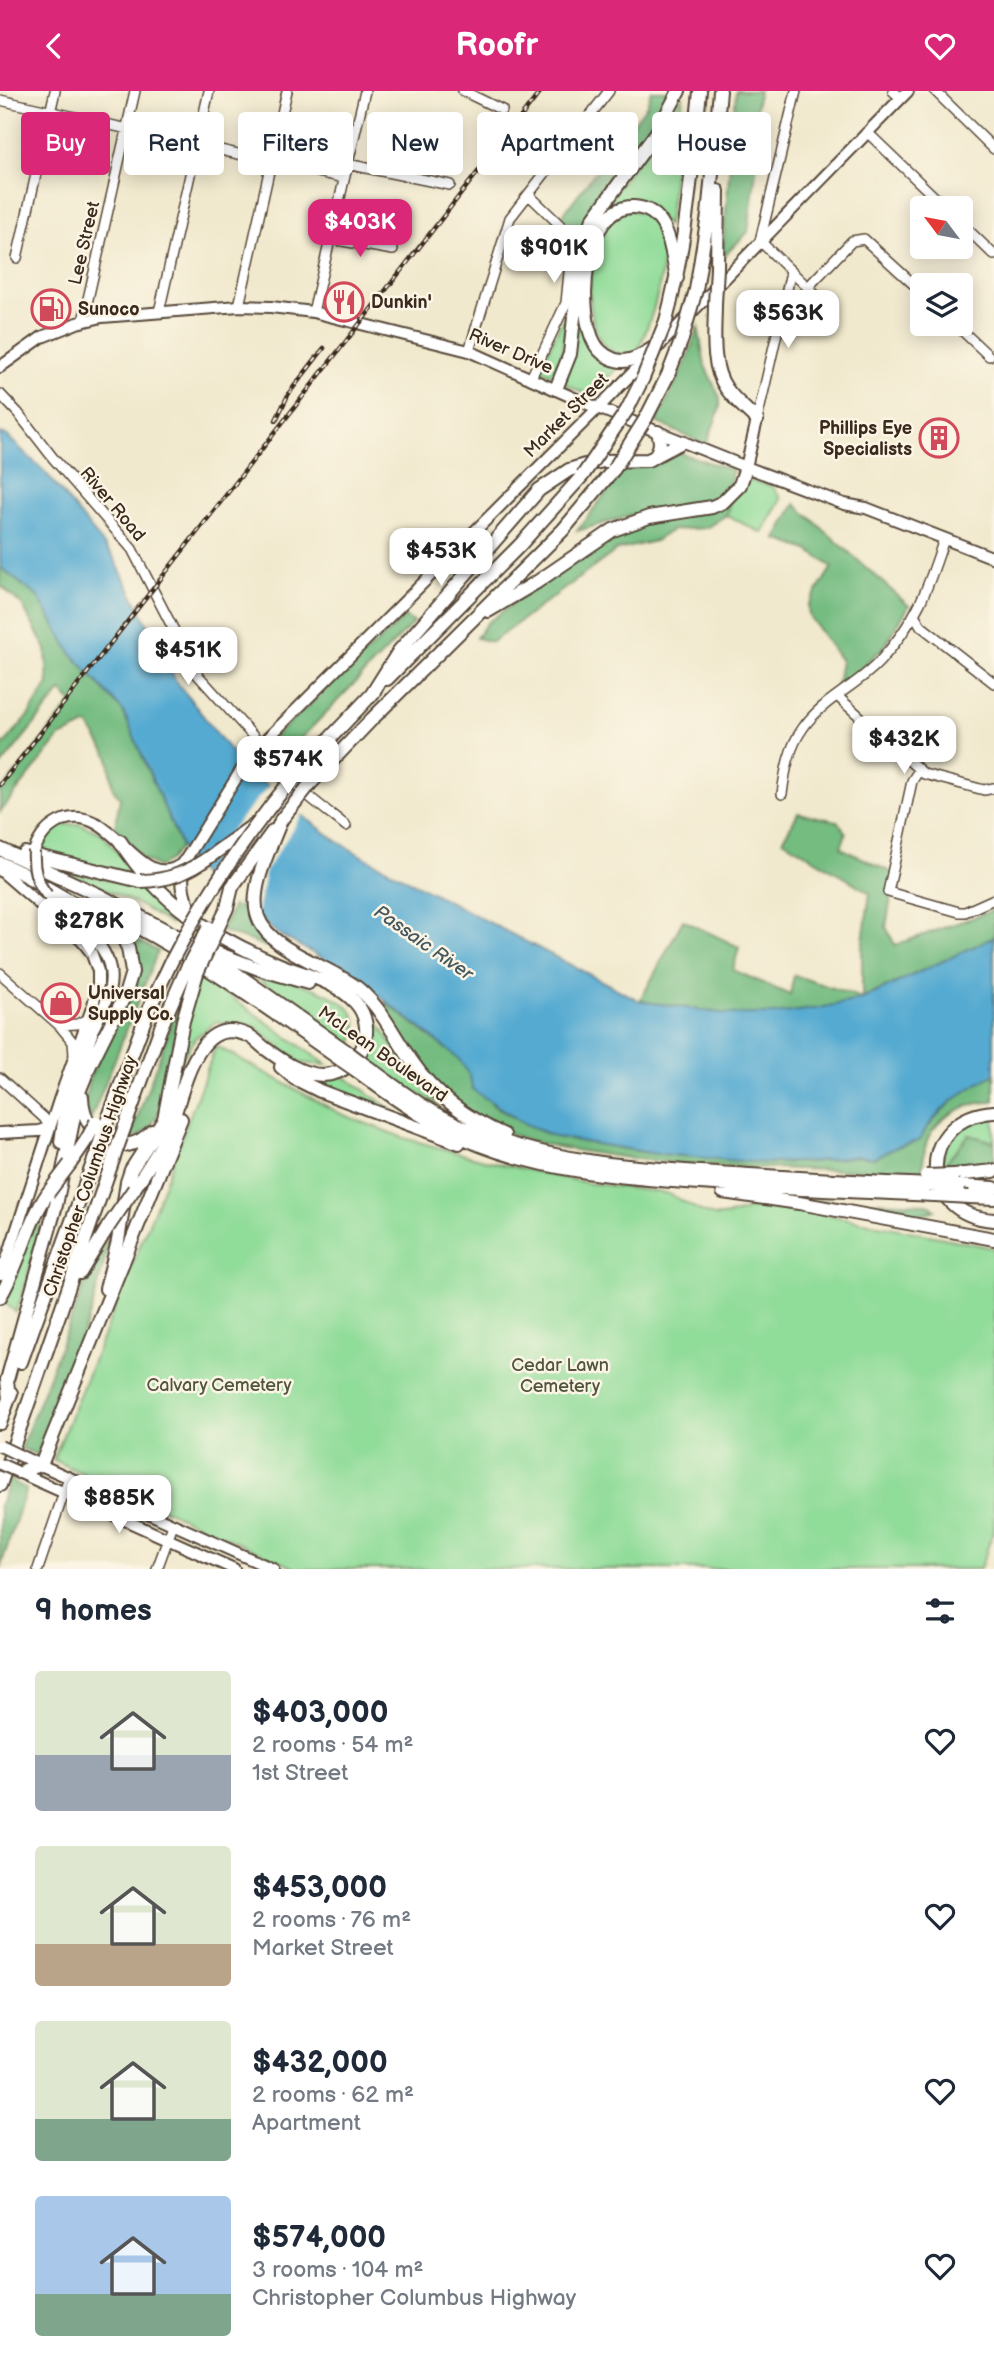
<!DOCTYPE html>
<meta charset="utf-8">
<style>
body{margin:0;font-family:"Balsamiq Sans",sans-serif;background:#f6f6f7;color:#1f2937;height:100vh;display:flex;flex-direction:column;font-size:26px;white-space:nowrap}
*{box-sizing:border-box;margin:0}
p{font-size:23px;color:#747a83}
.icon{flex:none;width:38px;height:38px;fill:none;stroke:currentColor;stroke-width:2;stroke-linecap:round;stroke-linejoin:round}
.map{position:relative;height:1478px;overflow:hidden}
.details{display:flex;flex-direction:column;background:#fff;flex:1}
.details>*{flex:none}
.banner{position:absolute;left:21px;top:21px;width:952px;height:63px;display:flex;gap:14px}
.needle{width:46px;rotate:302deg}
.fabs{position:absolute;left:910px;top:105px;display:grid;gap:14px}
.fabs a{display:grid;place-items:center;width:63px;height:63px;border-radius:7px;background:#fff;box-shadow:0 4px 18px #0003;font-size:35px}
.price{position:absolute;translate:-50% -60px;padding:0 16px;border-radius:14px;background:#fff;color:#222;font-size:23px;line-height:46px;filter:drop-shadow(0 2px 4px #0008)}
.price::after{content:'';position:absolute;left:50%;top:42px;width:21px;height:16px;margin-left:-10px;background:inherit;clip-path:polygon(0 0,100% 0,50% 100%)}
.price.on{background:#db2777;color:#fff}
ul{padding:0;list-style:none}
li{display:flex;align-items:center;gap:21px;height:175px;padding:0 35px}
li span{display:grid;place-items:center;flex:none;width:196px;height:140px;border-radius:7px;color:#555}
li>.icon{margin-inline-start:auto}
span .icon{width:84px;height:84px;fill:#fffc;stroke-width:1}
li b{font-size:30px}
h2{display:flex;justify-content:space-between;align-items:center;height:84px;padding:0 35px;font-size:30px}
.chip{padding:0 24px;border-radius:7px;background:#fff;box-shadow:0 4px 18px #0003;font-size:24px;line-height:63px}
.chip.on{background:#db2777;color:#fff}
header{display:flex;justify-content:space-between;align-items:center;height:91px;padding:0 35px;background:#db2777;color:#fff;font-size:32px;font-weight:700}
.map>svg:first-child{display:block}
.green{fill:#90dc99;stroke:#66835c;stroke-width:2}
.forest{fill:#74bc81;stroke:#587350;stroke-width:2}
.water{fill:#55aad1;stroke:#486a78;stroke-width:2}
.pier{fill:#f1e9cd}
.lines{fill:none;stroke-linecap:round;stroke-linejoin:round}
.minor-casing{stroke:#564738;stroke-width:12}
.major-casing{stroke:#564738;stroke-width:14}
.highway-casing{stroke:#564738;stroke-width:16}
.minor{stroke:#fff;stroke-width:9}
.major{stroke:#fff;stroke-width:10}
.highway{stroke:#fff;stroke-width:12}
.rail-casing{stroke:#3b2a1e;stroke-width:4.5}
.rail{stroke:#fcf5e5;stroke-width:2;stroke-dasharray:5;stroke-linecap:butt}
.major-bridge-casing{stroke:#564738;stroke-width:14;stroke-linecap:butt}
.highway-bridge-casing{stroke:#564738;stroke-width:16;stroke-linecap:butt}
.major-bridge{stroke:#fff;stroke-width:10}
.highway-bridge{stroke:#fff;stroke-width:12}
.labels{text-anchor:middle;stroke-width:5;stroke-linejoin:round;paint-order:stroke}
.street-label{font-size:18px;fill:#3b2a1e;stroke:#fcf5e5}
.poi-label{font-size:18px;font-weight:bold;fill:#3b2a1e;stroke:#fcf5e5;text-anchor:start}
.park-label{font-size:18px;fill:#50563d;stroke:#fcf5e5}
.water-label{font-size:19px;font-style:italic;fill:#44575d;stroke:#fcf5e5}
</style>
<header><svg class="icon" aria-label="back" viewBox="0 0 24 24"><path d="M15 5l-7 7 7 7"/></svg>Roofr<svg class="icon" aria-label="heart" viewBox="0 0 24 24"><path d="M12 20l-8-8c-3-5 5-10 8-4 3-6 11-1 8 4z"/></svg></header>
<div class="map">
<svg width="994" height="1478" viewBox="0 0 994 1478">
<rect width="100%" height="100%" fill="#fcf5e5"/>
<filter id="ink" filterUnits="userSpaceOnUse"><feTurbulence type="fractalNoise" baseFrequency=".0143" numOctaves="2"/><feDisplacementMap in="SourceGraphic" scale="14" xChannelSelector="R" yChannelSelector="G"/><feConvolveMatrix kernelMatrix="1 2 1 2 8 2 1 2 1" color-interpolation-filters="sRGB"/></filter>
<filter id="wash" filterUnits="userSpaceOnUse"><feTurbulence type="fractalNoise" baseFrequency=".00686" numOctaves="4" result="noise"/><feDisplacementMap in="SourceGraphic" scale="28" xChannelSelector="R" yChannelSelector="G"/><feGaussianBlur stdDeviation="1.57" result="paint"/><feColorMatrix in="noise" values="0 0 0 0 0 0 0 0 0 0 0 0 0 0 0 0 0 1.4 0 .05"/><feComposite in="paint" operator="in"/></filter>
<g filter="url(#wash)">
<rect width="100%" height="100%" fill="#f1e9cd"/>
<path class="green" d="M683,4L668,135L646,114L618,111L598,125Z
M624,119C631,120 640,120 646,124C681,148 652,231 636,262C589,274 587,208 592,176C594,160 602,144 608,129Z
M568,217L561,266L553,283L539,279Z
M580,224C586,248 590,271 620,275L589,305L564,292Z
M749,389L772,395L781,408L762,442L726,424L730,410Z
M79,733L101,742L138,785L37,763L42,750L60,734Z
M62,779L149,797L176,823L170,833L137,813Z
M244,877C269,884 345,900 354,925C359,937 355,945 351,957Z
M200,884L327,974L298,972L255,936L216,931L195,947L180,971L188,921Z
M363,908L403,970L440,1016L362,966L371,942Z
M216,955L341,1023L404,1047L491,1071L587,1092L666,1102C683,1108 697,1122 715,1125C734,1127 754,1113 774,1113L994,1157V1438L980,1478H297L53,1369L158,1110Z
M342,984L398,1023L314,992Z
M994,1027V1051L969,1044L941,1078C948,1036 952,1033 994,1027Z
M44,1113L27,1190L16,1221L1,1209Z"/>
<path class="forest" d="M651,0H670L657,32L575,143L560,127L647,14Z
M736,0H759L747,71L756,73V79L748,141L722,167Z
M698,236L705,275L720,307V317L706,354L656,331L686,271Z
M674,360L733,379L729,396L711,410L636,423L577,440L625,377L645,373Z
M730,410L726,424L706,437L672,439L655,450L617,459L492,551L476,547L487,532L598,450L623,438Z
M795,413L909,515L885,555L836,599L841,570L809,525L808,515L832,476L808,459L776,448Z
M0,476L38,506L71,562L123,620L181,756L169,770L159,776L143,768L115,736L120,707L113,698L109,667L88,633L60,646L0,721V702L72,611L61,600L0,676V658L28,625L48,593L46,558L22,514L0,494Z
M405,526L414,531L280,669L270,650Z
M798,722L837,730L846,742L841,757L895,783L886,836L895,854L994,819V846L862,908L820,917L777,923H727L640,910L683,829L739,856L733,879L790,904L794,884L862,907V857L870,802L783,749Z
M234,813L247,822L255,838L280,860L221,840Z
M135,848L158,860L91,1028L85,1011L89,988L135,893L138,879Z
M385,911L458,967L494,1015L523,1032L555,1046L650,1062L763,1072L810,1071L857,1065L874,1067L899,1055L919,1050C936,1017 963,1001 994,983V1011C969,1010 939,1024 928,1047C924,1056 923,1071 922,1081C819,1078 716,1079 614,1065C562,1058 508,1050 463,1019C429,995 410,958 388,924Z
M178,914L181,916L162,1016L149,1039L129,1050Z
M969,1044L994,1051V1071L941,1078Z
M808,1109L928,1113L935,1119L916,1125Z
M112,1141L91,1221L37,1364L21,1357L89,1182Z
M9,1388L26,1398L0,1478V1414Z"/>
<path class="water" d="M0,342L6,344L46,382L113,465L176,590L250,685L265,692L291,716L337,750L360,764L640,910L727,923H777L820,917L862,908L994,846V983C963,1001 936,1017 919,1050L899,1055L874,1067L857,1065L810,1071L763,1072L650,1062L555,1046L523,1032L473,999L469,983L458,967L359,889L339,876L281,845L202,784L183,760L123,620L71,562L38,506L0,476Z"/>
<path class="pier" d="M271,692L304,721L266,779L255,830L253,791L236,816L203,789L221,751Z"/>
</g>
<g filter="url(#ink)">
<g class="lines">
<g class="minor-casing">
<path id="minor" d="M463,0L502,19
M796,0L760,150L829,217
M893,0L901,7
M935,0L994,58
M0,9L344,87
M868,42L946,117
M347,73L450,94
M529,104L561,135L570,152L571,161L566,212L531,287
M961,132L994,164
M331,148L393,159
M17,167L55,0
M808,196L852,150L864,148L922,201
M239,215L287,0
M159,221L209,0
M313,221L365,0
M83,230L135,0
M955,233L989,265
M469,260L510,127L609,0
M0,303L18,322L53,367L132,458L196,582L261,654C271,679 324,717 346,735
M757,329L791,181
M915,525L921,535L994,592
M837,605L924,683L984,699L994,697
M919,679L912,690L888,801L959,821H965L994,808
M782,703C785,680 789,656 803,637C822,609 857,595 880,570C917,529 927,500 944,448
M0,882L59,934L73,951L74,964
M59,934L77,933L87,929
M0,987L44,1027L50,1036
M38,1478L69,1387
M157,1478L173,1434"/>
</g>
<g class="major-casing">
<path id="major" d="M0,276L42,246L77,232L102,226L239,215L271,216L313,221L469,260L583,311L746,376L844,413L866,417L994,467
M746,376L757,329
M34,760C40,745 48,735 63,729C115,711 140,808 184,771L250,665L607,308L908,0
M0,779L82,850L91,861L98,880V893L93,914L60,1006L8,1165L0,1184
M47,804C80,837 129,860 104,915C99,927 94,939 86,949
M0,1042L39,1040L50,1036
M25,1367L273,1478
M18,1381L234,1478"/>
</g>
<g class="highway-casing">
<path id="highway" d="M717,177L718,100
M696,199L708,124L720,0
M715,213C715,239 710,274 726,297C734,309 747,319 757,329
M666,230C686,154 692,78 700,0
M660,253C649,259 635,271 621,270C611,269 600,262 595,253C576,221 582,114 634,116C670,118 671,160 677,187
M556,298L570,263L581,163L593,128L657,41L679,0
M627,319L643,287
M646,327L668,284L682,248
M654,366C661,357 661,351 658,341
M488,520L537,491L613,439L649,426L712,416L723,411L740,394L746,376
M387,588L520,454L583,384
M370,606L399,560L539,399L569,379L585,374L604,370L648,369L682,351
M297,682L374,601
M310,693L372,628L563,439L614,378
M281,729C271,756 248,798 258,826C270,861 332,875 360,899C383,919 395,947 413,972C435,1004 468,1028 504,1044
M120,750C158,811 214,847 280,874C305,884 335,890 355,911C380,938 360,983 323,984C302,984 282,970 266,958C260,954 256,948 249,945C194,919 183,1006 169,1039C160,1060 146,1079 134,1098
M0,758L101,805L173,843L234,881L349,962
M25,762L140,790
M212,764L255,733
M184,771C180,793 182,808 195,826
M0,772L34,788
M232,796L273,740
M96,815C184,857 262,913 341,969
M212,860L259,878L308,892
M365,974C396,996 427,1021 463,1036C546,1072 645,1078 734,1083C800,1087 865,1091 930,1094
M281,976L294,987L320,1000L459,1052
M357,980C396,1009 435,1036 480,1054C549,1081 627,1087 700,1092C779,1098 857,1100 935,1104
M82,1006C83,1045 121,1072 152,1040
M994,1021C917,1026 916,1124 994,1129
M104,1039L148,920L172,869
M121,1046L161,936L187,877
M61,1051L68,1004L91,943
M70,1073L87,1048
M954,1084L994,1080
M959,1095L994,1097
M723,1101L799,1112L994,1148
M969,1106L994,1107
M80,1182L108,1136
M106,1198L118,1150L127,1091L131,1079L164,1028L183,930L197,882
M0,1206C20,1173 26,1134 48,1102
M21,1271L98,1058
M9,1308L7,1289L56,1114L79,1001L90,974L125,904L132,881L128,857L124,849L108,832L28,786
M0,1332L11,1302
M18,1381L41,1374L181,1028
M0,1394L115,1063"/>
</g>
<use href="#minor" class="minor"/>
<use href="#major" class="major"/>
<use href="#highway" class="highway"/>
<g class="rail-casing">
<path id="rail" d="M276,329L289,302L324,257
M0,694L541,0"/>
</g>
<use href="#rail" class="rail"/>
<g class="major-bridge-casing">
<path id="major-bridge" d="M34,760C33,778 36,790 47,804
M0,1355L25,1367
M0,1373L18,1381"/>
</g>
<g class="highway-bridge-casing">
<path id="highway-bridge" d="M715,213L717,177
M682,248L696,199
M643,287L666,230
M614,378L646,327
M583,384L627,319
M281,729L310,693
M140,790C169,790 189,781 212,764
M172,869C207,801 248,741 297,682
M187,877L209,836
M197,882L227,817L232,796
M349,962L365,974
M341,969L357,980
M87,1048L96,1031
M98,1058L104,1039
M115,1063L121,1046
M926,1085L954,1084
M930,1094L959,1095
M48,1102L70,1073
M935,1104L969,1106
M108,1136L134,1098"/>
</g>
<use href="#major-bridge" class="major-bridge"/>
<use href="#highway-bridge" class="highway-bridge"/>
</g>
</g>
<defs>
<g id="restaurant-ring" transform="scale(2.0125)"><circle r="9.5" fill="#fcf5e5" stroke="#d1495b" stroke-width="1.5"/><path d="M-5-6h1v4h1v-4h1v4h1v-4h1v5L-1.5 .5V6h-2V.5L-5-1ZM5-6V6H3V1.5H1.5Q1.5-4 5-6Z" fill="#d1495b"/></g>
<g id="fuel-ring" transform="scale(2.0125)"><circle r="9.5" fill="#fcf5e5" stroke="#d1495b" stroke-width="1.5"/><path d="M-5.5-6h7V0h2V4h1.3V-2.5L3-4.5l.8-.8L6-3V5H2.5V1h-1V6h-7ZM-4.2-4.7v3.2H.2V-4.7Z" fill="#d1495b"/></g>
<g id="building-ring" transform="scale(2.0125)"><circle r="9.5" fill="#fcf5e5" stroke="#d1495b" stroke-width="1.5"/><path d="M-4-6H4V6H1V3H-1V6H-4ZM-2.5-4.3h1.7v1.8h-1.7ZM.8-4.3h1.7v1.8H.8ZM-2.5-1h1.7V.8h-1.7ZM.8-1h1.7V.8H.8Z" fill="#d1495b"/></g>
<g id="shop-ring" transform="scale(2.0125)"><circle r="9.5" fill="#fcf5e5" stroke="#d1495b" stroke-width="1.5"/><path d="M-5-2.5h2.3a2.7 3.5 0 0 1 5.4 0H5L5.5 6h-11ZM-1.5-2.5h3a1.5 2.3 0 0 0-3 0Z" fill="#d1495b"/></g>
</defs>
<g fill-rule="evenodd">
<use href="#restaurant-ring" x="344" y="211"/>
<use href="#fuel-ring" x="51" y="218"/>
<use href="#building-ring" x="939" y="347"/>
<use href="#shop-ring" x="61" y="912"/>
</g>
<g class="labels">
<g class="street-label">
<text transform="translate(84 152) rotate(-77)" y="6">Lee Street</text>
<text transform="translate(511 260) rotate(23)" y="6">River Drive</text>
<text transform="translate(566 324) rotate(-45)" y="6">Market Street</text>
<text transform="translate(113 413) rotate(50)" y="6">River Road</text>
<text transform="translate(383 963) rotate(35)" y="6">McLean Boulevard</text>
<text transform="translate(90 1085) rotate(-71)" y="6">Christopher Columbus Highway</text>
</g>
<g class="poi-label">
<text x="371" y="217">Dunkin'</text>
<text x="78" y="224">Sunoco</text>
<text x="912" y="343" text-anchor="end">Phillips Eye<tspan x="912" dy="21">Specialists</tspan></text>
<text x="88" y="908">Universal<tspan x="88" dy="21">Supply Co.</tspan></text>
</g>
<g class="park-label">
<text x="560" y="1280">Cedar Lawn<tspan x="560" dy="21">Cemetery</tspan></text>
<text x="219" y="1300">Calvary Cemetery</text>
</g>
<g class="water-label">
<text transform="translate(424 851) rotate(35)" y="7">Passaic River</text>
</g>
</g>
</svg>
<div class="fabs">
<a><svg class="needle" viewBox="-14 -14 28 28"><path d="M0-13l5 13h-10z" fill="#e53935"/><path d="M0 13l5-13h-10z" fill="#747a83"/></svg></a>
<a><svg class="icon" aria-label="layers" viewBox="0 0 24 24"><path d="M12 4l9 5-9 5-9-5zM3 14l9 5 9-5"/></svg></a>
</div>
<b class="price on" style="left:360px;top:168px">$403K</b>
<b class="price" style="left:554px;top:194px">$901K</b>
<b class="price" style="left:788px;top:259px">$563K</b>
<b class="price" style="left:441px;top:497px">$453K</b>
<b class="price" style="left:188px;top:596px">$451K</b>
<b class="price" style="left:904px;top:685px">$432K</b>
<b class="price" style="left:288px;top:705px">$574K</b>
<b class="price" style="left:89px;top:867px">$278K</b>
<b class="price" style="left:119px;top:1444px">$885K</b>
<div class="banner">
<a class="chip on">Buy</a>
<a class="chip">Rent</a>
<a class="chip">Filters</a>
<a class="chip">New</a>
<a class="chip">Apartment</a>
<a class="chip">House</a>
</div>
</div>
<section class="details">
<h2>9 homes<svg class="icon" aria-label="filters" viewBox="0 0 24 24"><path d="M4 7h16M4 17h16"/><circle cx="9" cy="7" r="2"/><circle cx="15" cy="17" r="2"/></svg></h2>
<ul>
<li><span style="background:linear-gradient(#dfe7d0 60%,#9aa5b1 0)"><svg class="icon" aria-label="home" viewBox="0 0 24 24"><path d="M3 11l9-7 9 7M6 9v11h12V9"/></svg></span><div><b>$403,000</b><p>2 rooms · 54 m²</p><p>1st Street</p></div><svg class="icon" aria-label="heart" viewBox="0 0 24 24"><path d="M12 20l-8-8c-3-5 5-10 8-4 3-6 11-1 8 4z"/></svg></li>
<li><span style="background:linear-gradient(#dfe7d0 70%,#b9a48a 0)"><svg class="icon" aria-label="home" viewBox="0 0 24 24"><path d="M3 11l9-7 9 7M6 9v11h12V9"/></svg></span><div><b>$453,000</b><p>2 rooms · 76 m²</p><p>Market Street</p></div><svg class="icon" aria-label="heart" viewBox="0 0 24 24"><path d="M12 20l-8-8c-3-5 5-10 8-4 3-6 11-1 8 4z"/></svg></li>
<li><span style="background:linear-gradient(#dfe7d0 70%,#7fa58c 0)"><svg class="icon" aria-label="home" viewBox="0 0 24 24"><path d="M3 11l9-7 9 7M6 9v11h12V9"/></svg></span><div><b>$432,000</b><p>2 rooms · 62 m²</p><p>Apartment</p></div><svg class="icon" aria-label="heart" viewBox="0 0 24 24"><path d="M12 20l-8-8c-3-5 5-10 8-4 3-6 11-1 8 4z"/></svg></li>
<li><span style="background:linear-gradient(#a9c7e8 70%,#7fa58c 0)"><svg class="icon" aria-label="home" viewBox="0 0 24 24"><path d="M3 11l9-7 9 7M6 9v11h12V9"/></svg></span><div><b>$574,000</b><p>3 rooms · 104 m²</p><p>Christopher Columbus Highway</p></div><svg class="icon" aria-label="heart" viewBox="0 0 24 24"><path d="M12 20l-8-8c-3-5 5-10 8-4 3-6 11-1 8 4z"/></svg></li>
</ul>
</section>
